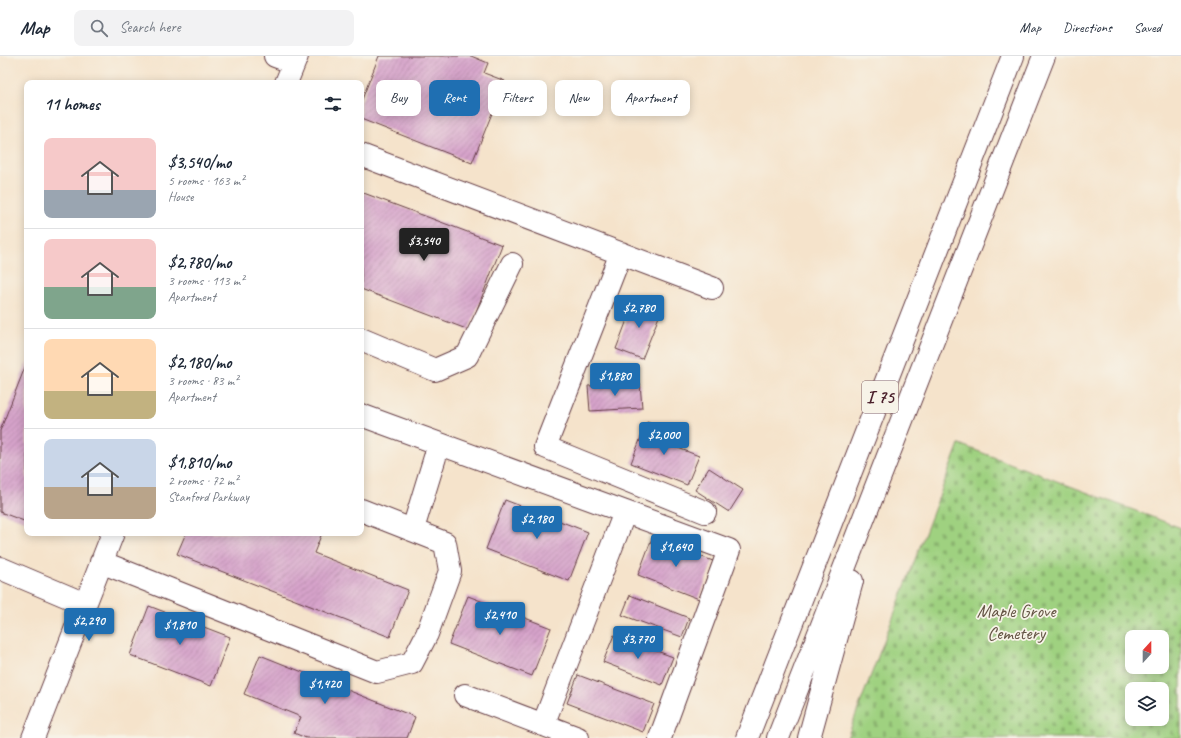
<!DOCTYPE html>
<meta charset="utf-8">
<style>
body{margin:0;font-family:Caveat,sans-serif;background:#f2f2f3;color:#1f2937;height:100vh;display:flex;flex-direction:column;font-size:15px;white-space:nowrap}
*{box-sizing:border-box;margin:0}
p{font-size:13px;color:#747a83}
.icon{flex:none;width:22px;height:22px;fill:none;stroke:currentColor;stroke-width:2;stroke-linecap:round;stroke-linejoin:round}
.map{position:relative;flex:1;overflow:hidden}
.panel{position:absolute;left:24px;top:24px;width:340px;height:456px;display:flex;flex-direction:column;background:#fff;border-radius:8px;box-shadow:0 2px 10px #0003}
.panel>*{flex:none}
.banner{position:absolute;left:376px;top:24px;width:380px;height:36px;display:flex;gap:8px}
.needle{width:26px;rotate:21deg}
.buttons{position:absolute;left:1125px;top:574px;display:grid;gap:8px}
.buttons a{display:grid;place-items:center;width:44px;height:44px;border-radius:8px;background:#fff;box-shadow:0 2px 10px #0003;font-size:20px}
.price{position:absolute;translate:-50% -34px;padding:0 9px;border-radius:4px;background:#1f6fb2;color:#fff;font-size:13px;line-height:26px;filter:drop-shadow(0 1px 2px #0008)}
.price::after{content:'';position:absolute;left:50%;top:24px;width:12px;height:9px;margin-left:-6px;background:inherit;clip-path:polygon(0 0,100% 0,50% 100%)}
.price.current{background:#222;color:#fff}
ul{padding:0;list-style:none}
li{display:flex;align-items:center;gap:12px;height:100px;padding:0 20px}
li+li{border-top:1px solid #e0e1e3}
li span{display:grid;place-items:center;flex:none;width:112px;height:80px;border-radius:8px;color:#555}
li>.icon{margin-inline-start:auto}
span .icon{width:48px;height:48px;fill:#fffc;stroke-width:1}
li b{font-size:17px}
h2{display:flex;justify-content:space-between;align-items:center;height:48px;padding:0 20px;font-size:17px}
.chip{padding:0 14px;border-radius:8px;background:#fff;box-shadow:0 2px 10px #0003;font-size:14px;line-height:36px}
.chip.current{background:#1f6fb2;color:#fff}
header{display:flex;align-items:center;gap:24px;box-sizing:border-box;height:56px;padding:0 20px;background:#fff;border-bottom:1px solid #e0e1e3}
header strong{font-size:19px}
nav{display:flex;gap:22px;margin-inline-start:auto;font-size:14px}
.search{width:280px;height:36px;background:#f2f2f3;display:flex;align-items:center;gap:10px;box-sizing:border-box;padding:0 14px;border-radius:8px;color:#747a83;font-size:15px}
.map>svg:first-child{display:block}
.cemetery{fill:url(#cemetery-stones);stroke:#747856;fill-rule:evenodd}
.building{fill:url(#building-hatch)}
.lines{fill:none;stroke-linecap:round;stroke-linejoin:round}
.minor-casing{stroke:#643c43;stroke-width:24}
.highway-casing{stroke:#643c43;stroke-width:24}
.minor{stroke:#fff;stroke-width:22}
.highway{stroke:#fff;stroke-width:22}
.labels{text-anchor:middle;stroke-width:3.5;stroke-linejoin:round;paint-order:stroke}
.shield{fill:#f7f3e8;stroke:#7e5f64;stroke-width:1}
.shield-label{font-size:18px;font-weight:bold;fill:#4a1f2b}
.park-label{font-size:19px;fill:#645444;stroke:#f7f3e8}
</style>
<header>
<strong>Map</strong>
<div class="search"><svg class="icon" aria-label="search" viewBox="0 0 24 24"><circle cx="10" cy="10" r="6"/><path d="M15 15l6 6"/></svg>Search here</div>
<nav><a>Map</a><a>Directions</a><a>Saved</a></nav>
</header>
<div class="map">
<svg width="1181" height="682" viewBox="0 0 1181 682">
<defs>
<pattern id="cemetery-stones" width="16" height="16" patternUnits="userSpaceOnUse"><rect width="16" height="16" fill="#9fd180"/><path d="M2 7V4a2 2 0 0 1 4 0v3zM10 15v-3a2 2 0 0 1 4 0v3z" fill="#8ab36f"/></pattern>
<pattern id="building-hatch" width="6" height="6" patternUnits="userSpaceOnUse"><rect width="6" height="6" fill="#d6a3ca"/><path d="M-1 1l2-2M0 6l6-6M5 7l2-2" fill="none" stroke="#b084a4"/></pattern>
</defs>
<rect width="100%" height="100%" fill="#f7f3e8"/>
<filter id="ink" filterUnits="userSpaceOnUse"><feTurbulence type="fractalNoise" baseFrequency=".025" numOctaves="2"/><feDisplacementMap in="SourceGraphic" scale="8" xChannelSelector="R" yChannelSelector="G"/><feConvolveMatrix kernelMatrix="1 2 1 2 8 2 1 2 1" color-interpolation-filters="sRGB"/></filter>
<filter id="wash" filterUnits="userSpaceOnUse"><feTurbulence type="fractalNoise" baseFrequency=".012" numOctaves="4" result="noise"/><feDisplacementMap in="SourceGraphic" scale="16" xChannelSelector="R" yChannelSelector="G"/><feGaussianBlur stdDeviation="0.9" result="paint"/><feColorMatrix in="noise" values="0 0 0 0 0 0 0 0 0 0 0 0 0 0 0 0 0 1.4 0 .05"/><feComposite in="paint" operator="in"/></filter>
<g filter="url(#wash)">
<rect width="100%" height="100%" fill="#f5e3cb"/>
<path class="cemetery" d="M959,388L1181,472V682H847ZM1132,581H1162V611H1132ZM1132,633H1162V663H1132Z"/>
<g id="blocks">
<path class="building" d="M379,0H471L488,7L484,17L505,25L472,107L361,63V46Z
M361,136L502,189L469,274L361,233Z
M635,243L662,253L642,303L616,293Z
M27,306V456L24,465L0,456V375Z
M640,327L642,352L590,355L588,330Z
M647,366L670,375L665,387L699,400L687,429L631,407Z
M709,412L743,434L729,456L695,434Z
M505,444L588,476L569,525L486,493Z
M186,477H322L314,497L408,534L390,581L177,498Z
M652,482L713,505L699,543L638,519Z
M630,539L689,562L682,581L622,559Z
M468,540L551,572L532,620L449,588Z
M149,550L230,581L211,630L130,599Z
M614,579L673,601L662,629L603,606Z
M260,599L415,661L407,682H306L294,677L301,661L244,638Z
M578,619L654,648L643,676L567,647Z"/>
</g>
</g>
<g filter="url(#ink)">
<use href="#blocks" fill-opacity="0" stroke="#643c43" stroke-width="1"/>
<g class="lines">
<g class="minor-casing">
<path id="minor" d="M275,0L294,7
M286,27L297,0
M361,99L712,232
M621,197L545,391L705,456
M361,283L435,314L467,300L512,208
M361,359L729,494L660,682
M413,473L439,388
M101,506L377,616L412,607L427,578L450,515L445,487L361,454
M0,512L85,548
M465,639L578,682
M543,669L625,456
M33,682L113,477"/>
</g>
<g class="highway-casing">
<path id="highway" d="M747,682L1013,0
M778,682L1044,0
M809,682L852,525"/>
</g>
<use href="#minor" class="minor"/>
<use href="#highway" class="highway"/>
</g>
</g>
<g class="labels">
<rect class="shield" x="862" y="325" width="36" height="32" rx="3"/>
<g class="shield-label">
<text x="880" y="347">I 75</text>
</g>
<g class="park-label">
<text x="1016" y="561">Maple Grove<tspan x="1016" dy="22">Cemetery</tspan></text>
</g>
</g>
</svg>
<div class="buttons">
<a><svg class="needle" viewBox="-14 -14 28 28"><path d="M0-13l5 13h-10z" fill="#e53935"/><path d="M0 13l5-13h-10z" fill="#747a83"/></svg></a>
<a><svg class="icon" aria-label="layers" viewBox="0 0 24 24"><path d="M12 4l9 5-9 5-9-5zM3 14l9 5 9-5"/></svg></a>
</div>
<b class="price current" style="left:424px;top:206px">$3,540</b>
<b class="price" style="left:639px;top:273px">$2,780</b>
<b class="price" style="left:615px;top:341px">$1,880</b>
<b class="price" style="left:664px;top:400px">$2,000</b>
<b class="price" style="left:537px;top:484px">$2,180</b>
<b class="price" style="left:676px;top:512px">$1,640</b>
<b class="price" style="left:500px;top:580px">$2,410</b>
<b class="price" style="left:89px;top:586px">$2,290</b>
<b class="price" style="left:180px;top:590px">$1,810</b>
<b class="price" style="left:638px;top:604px">$3,770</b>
<b class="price" style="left:325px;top:649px">$1,420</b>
<div class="banner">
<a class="chip">Buy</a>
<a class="chip current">Rent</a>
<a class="chip">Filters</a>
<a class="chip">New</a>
<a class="chip">Apartment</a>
</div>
<section class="panel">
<h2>11 homes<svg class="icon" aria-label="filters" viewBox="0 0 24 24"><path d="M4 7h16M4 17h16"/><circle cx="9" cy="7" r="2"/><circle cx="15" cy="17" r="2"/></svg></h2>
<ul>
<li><span style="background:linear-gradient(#f6c9c9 65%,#9aa5b1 0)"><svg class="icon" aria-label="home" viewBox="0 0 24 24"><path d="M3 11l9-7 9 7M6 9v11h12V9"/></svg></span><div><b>$3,540/mo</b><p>5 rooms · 163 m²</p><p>House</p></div></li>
<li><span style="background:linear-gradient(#f6c9c9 60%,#7fa58c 0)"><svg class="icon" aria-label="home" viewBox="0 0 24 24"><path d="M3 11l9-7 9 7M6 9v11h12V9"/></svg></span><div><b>$2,780/mo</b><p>3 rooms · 113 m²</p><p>Apartment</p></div></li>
<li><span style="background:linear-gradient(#ffd9b3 65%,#c2b280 0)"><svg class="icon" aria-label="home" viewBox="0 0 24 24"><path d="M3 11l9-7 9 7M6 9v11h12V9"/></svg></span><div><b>$2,180/mo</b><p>3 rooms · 83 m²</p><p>Apartment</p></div></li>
<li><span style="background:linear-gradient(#c9d6e8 60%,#b9a48a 0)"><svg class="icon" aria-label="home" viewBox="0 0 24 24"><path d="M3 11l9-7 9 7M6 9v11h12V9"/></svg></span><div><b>$1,810/mo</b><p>2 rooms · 72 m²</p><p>Stanford Parkway</p></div></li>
</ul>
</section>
</div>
